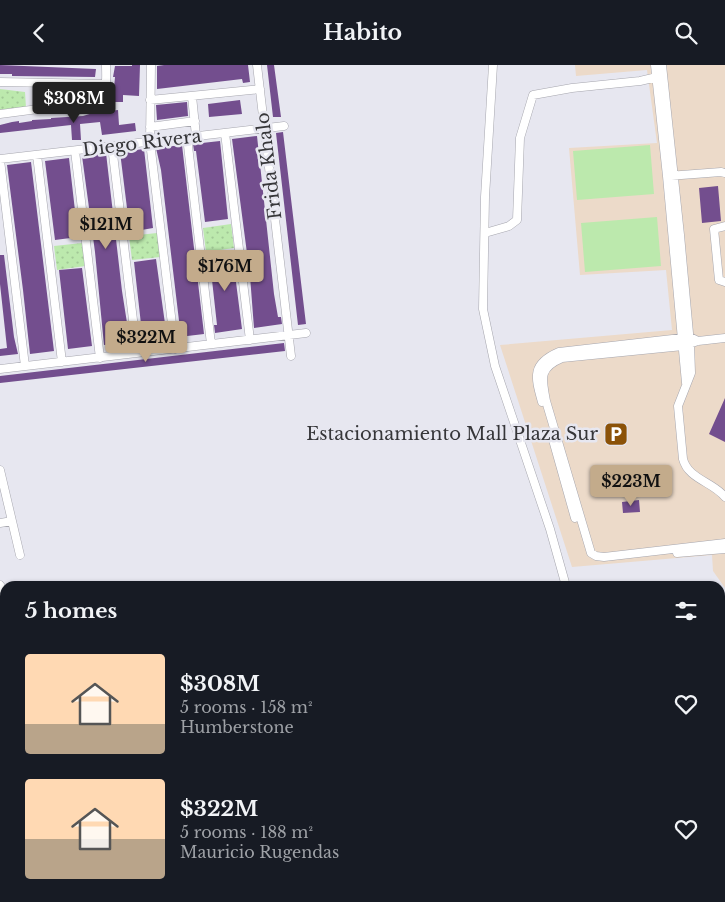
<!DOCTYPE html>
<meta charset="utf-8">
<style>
body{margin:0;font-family:"Libre Baskerville",serif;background:#20242c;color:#f1f3f6;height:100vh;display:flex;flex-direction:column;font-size:19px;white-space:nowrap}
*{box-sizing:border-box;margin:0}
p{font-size:16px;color:#9ea1a6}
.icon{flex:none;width:28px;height:28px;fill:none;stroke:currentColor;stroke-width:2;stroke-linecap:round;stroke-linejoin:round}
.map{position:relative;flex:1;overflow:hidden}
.drawer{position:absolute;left:0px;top:516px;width:725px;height:321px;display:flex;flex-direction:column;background:#171b24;border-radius:15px 15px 0 0;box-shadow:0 1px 4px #0004}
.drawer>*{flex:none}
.price{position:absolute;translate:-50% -42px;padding:0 11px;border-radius:5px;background:#c3ab8b;color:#111;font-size:16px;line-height:32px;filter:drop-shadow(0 1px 2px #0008)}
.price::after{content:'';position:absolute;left:50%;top:30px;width:15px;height:11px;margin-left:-8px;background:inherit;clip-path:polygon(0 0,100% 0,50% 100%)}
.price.active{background:#222;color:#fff}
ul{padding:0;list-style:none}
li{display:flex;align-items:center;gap:15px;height:125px;padding:0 25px}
li span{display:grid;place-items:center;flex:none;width:140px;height:100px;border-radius:5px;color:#555}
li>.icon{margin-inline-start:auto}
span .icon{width:60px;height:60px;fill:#fffc;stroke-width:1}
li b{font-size:21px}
h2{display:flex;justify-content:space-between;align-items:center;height:60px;padding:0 25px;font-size:21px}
header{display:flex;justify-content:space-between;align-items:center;height:65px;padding:0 25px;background:#171b24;font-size:22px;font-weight:800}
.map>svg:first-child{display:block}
.commercial{fill:#ecdac9}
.grass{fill:url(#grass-dots)}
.park{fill:#bce9ad}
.building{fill:#734e8e}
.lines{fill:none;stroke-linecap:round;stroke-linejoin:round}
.minor-casing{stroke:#a6a6ae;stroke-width:9}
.major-casing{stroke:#a6a6ae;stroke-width:12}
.highway-casing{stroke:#a6a6ae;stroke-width:13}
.path{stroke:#9999a0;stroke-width:1;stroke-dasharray:1 4;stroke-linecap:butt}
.minor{stroke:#fff;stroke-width:8}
.major{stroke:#fff;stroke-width:10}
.highway{stroke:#fff;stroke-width:11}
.labels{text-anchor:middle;stroke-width:5;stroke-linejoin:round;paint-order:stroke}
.street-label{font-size:18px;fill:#363639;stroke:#e7e7f0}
.poi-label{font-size:18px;fill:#363639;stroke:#e7e7f0;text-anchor:end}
</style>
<header><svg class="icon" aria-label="back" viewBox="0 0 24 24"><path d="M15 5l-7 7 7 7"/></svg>Habito<svg class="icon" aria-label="search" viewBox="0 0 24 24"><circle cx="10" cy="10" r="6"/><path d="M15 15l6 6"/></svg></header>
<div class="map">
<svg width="725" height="837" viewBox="0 0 725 837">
<defs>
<pattern id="grass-dots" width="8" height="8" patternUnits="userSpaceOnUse" patternTransform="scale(1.25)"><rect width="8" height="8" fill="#bce9ad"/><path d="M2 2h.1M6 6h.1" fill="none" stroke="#a2c896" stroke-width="1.8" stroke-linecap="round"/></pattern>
</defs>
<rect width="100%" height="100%" fill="#e7e7f0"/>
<path class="commercial" d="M575,0H725V523L713,506L712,490L572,502L500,280L672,265L666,205L580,210L569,83L657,78L647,5L576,11Z"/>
<path class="grass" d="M0,24L25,27L26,43L0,45Z
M231,159L234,183L206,187L203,163Z
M157,168L160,192L132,195L129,171Z
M82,178L85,201L57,205L54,181Z
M356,833H423L417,837H359Z"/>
<path class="park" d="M650,80L654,129L577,135L573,86Z
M657,152L661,201L585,207L581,158Z"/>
<path class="building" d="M0,0L96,4L95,12L12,11V9H0Z
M132,0H140L139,31L123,30V37H114L113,34L115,12H113L115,1H132Z
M164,0H248L250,17L243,18L242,14L157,24V1Z
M267,0H274L281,52H273Z
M240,35L242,49L209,52L208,39Z
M187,37L188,51L157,55L156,40Z
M118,45L119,60L135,58L136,66L102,70L100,57L80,59L81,75H72L71,60L0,68V60L12,57L19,56V58L32,56V55L51,54V53L83,51L96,47V49L109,48V46Z
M283,67L306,259L298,260L276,68Z
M257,71L274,229L278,252H281L282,259L254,263L250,211L232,74Z
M220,76L228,154L205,157L196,86H194L193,79Z
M182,80L204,269L179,272L178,264H180L161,105L156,83Z
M144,84L153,163L130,167L120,87Z
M106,88L122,226L130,277L104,280L95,187L82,91Z
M69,93L78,172L55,175L45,96Z
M31,97L54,286L30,289L23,225L7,100Z
M718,121L721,156L702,158L699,123Z
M232,186L242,264L215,268L214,260H217L209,188Z
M0,190H4L14,272L18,289L0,291V284L7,283L0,219Z
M156,194L167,273L141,276L140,268H142L134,197Z
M82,203L92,281L68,284L59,205Z
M284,278L285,286L0,318V311Z
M725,333V377L709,369Z
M639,435L640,447L623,448L622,437Z"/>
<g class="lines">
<g class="minor-casing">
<path id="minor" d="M151,0L150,77L175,284
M257,0L291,291
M493,0L485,132L483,244L495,301L550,464L566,521
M655,0L667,111L686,318
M662,0L680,170L690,279L691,308L678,341L683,394C688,414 713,417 725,432
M0,17L105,19
M192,31L196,71
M150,35L260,24
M0,49L99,36C108,28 106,12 106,0
M150,62L195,56
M225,68L250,275
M187,72L211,279
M112,81L137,288
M75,86L100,293
M37,90L62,297
M0,94L284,61
M0,95L25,301
M668,111L721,107L725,108
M725,161L714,164L719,215L725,217
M485,168L509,161L517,155L520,73L533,30L572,23L640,16L657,12
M725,273L698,276L683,281L562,293C538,303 542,314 546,336L591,488L596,491L604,492L725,478
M0,304L306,268
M542,337C535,312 531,299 559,287L690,272L698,276
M553,375L575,453
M0,405L20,490
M0,458L12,456
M677,488L725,484
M0,520L5,527
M0,614L5,619
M0,642L5,639
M0,658L5,668
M0,780L5,777
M40,832L42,837
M92,832L94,837
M214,832V837
M283,832L290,837
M662,832L663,837
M0,835L5,832
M182,837L183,832
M645,837L648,832"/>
</g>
<g class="major-casing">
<path id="major" d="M720,686L725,683
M720,749L725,746
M341,832L343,837
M554,837L563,832
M598,837L601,832"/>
</g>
<g class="highway-casing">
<path id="highway" d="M720,708L725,705
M720,730L725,727
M348,832L350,837
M426,837L430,832
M439,837L448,832
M480,837L489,832
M515,837L523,832"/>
</g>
<path class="path" d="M375,837L376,832"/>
<use href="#minor" class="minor"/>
<use href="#major" class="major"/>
<use href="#highway" class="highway"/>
</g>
<defs>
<g id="parking-square" transform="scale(1.25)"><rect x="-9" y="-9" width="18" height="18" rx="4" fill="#8b5208" stroke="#e7e7f0"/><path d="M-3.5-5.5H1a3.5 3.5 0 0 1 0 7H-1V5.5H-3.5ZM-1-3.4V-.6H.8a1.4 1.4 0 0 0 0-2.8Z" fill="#fff"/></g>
</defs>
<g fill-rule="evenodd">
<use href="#parking-square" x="616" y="369"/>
</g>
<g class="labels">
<g class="street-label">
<text transform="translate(142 78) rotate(-7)" y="6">Diego Rivera</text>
<text transform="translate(269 101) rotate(-97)" y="6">Frida Khalo</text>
</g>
<g class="poi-label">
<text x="598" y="375">Estacionamiento Mall Plaza Sur</text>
</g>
</g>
</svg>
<b class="price active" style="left:74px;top:59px">$308M</b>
<b class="price" style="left:106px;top:185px">$121M</b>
<b class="price" style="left:225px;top:227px">$176M</b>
<b class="price" style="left:146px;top:298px">$322M</b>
<b class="price" style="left:631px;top:442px">$223M</b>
<section class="drawer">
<h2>5 homes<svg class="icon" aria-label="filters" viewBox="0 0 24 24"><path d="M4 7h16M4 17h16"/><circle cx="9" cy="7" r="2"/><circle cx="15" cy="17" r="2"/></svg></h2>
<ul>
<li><span style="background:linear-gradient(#ffd9b3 70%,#b9a48a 0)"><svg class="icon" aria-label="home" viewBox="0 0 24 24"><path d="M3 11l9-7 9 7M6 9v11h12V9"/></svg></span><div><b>$308M</b><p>5 rooms · 158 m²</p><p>Humberstone</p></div><svg class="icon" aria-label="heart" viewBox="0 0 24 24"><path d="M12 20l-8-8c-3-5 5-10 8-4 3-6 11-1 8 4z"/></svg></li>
<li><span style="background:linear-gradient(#ffd9b3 60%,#b9a48a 0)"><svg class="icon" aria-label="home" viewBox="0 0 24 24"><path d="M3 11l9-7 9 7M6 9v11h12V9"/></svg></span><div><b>$322M</b><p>5 rooms · 188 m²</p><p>Mauricio Rugendas</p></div><svg class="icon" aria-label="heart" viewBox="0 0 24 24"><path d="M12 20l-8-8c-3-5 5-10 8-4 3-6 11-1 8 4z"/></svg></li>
</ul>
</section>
</div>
